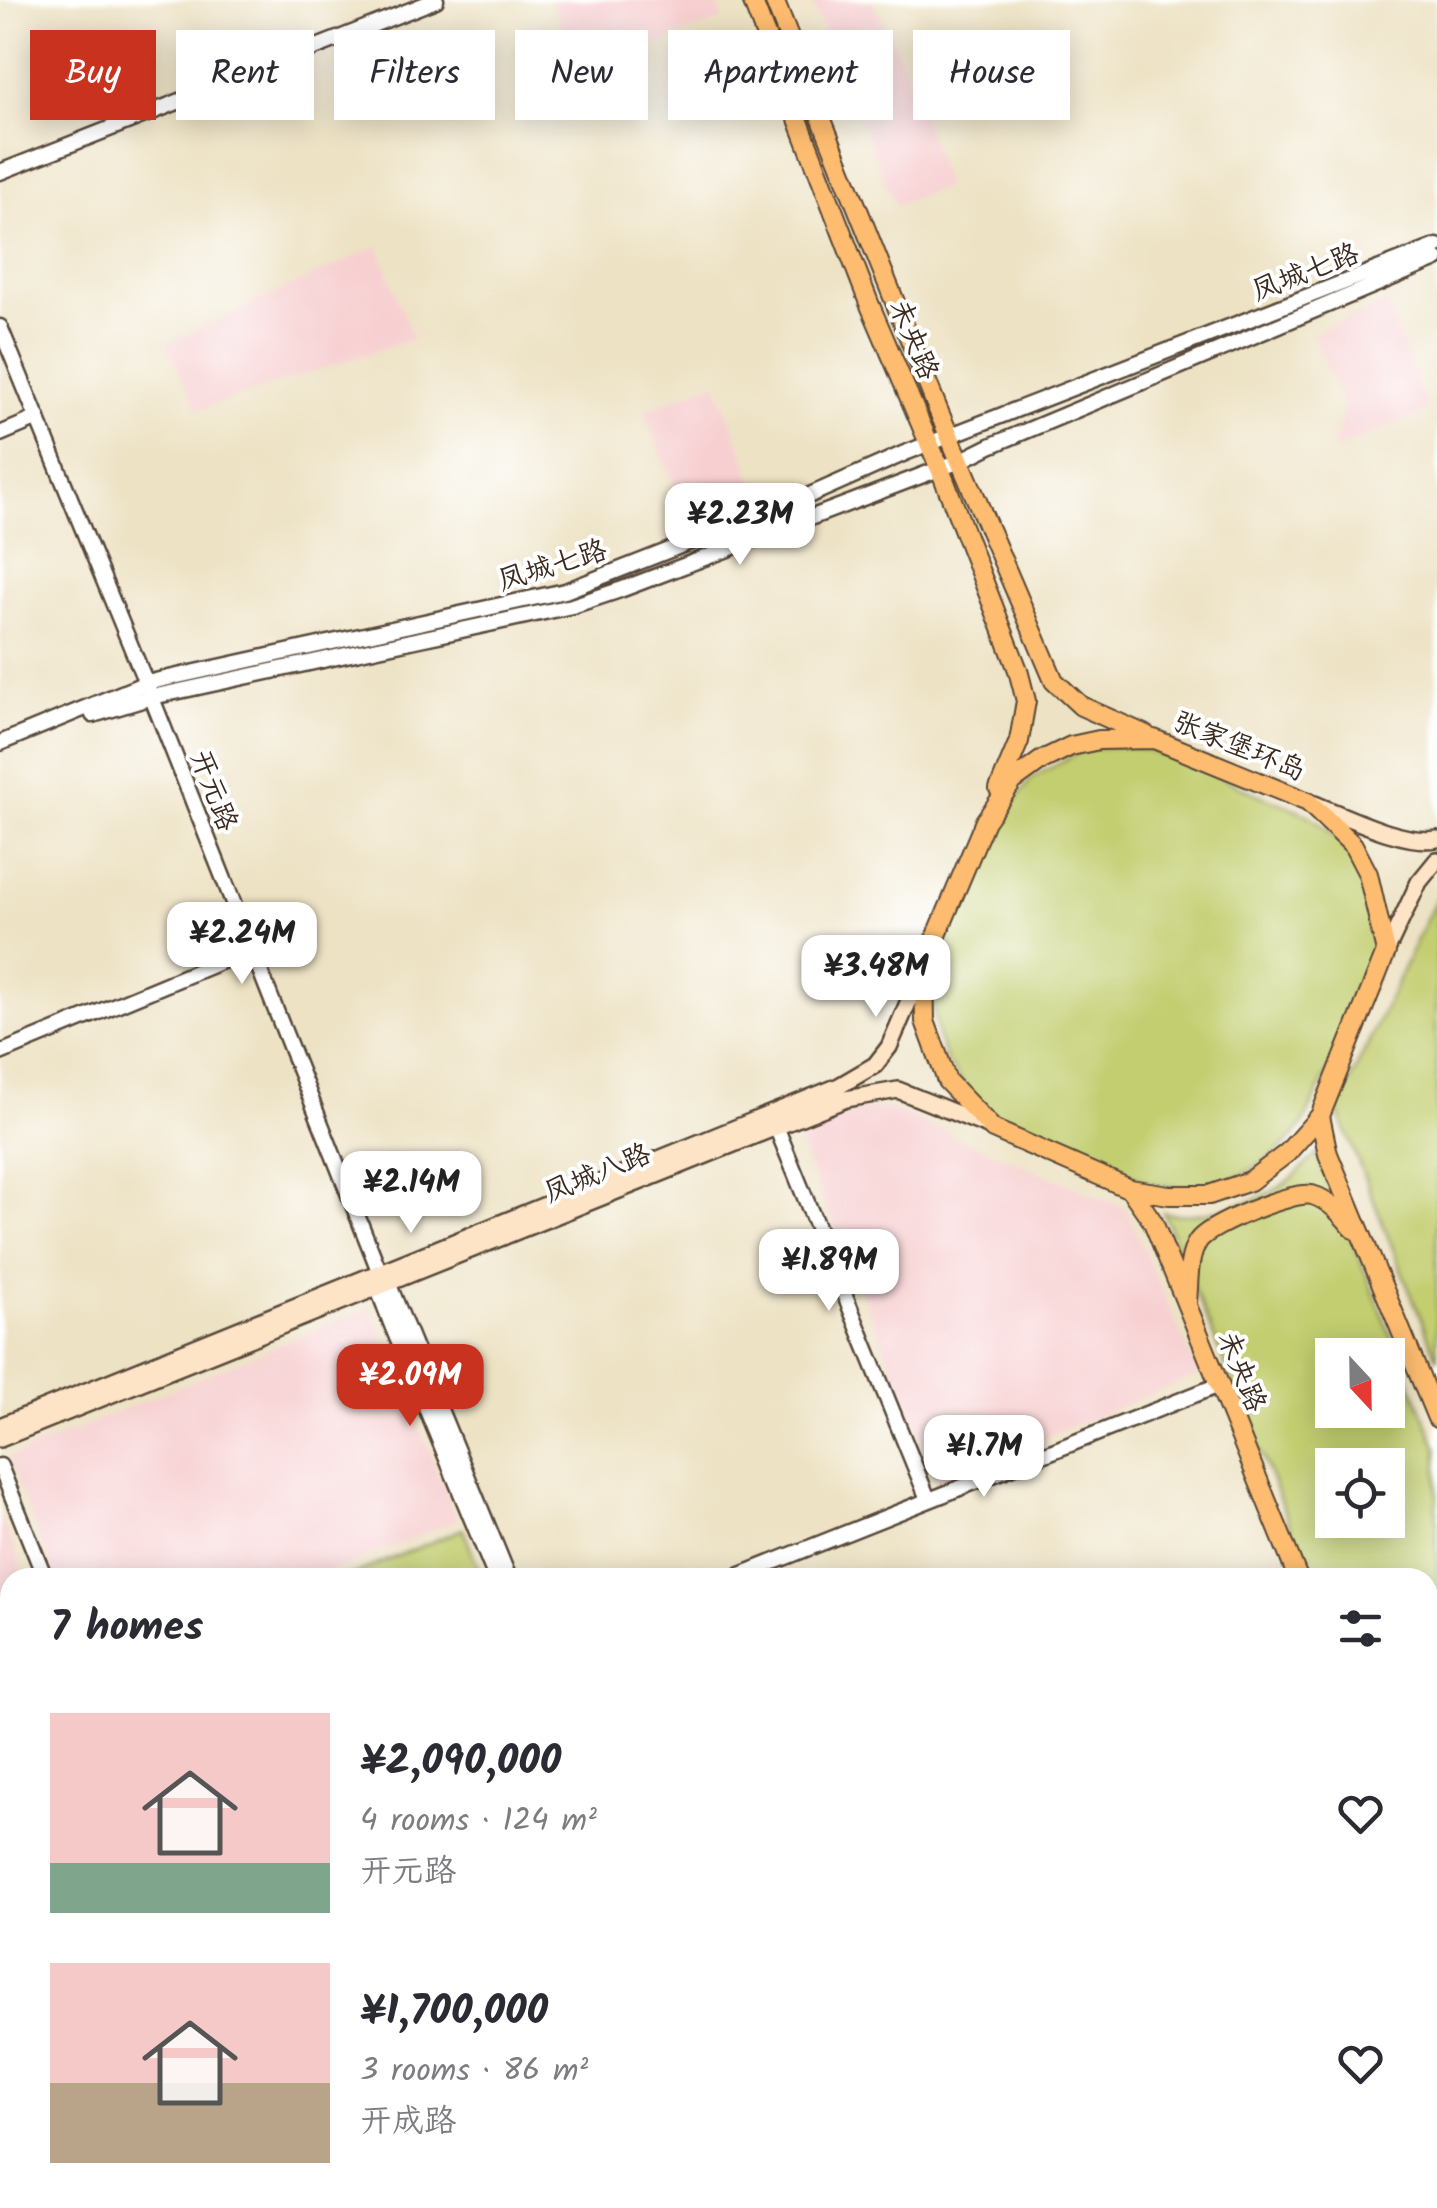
<!DOCTYPE html>
<meta charset="utf-8">
<style>
body{margin:0;font-family:Kalam,"LXGW WenKai TC",sans-serif;background:#f2f2f3;color:#2b2b33;height:100vh;display:flex;flex-direction:column;font-size:38px;white-space:nowrap}
*{box-sizing:border-box;margin:0}
p{font-size:32px;color:#7c7c81}
.icon{flex:none;width:55px;height:55px;fill:none;stroke:currentColor;stroke-width:2;stroke-linecap:round;stroke-linejoin:round}
.map{position:relative;flex:1;overflow:hidden}
.panel{position:absolute;left:0px;top:1568px;width:1438px;height:642px;display:flex;flex-direction:column;background:#fff;border-radius:30px 30px 0 0;box-shadow:0 5px 25px #0003}
.panel>*{flex:none}
.top-card{position:absolute;left:30px;top:30px;width:1378px;height:90px;display:flex;gap:20px}
.needle{width:65px;rotate:158deg}
.controls{position:absolute;left:1315px;top:1338px;display:grid;gap:20px}
.controls a{display:grid;place-items:center;width:90px;height:90px;border-radius:0px;background:#fff;box-shadow:0 5px 25px #0003;font-size:50px}
.price{position:absolute;translate:-50% -85px;padding:0 22px;border-radius:20px;background:#fff;color:#222;font-size:32px;line-height:65px;filter:drop-shadow(0 2px 5px #0008)}
.price::after{content:'';position:absolute;left:50%;top:60px;width:30px;height:22px;margin-left:-15px;background:inherit;clip-path:polygon(0 0,100% 0,50% 100%)}
.price.active{background:#c8321e;color:#fff}
ul{padding:0;list-style:none}
li{display:flex;align-items:center;gap:30px;height:250px;padding:0 50px}
li span{display:grid;place-items:center;flex:none;width:280px;height:200px;border-radius:0px;color:#555}
li>.icon{margin-inline-start:auto}
span .icon{width:120px;height:120px;fill:#fffc;stroke-width:1}
li b{font-size:42px}
h2{display:flex;justify-content:space-between;align-items:center;height:120px;padding:0 50px;font-size:42px}
.pill{padding:0 35px;border-radius:0px;background:#fff;box-shadow:0 5px 25px #0003;font-size:35px;line-height:90px}
.pill.active{background:#c8321e;color:#fff}
.map>svg:first-child{display:block}
.built{fill:#f7cfd0}
.green{fill:#c2ce70;stroke:#7e7c47;stroke-width:2.5;fill-rule:evenodd}
.lines{fill:none;stroke-linecap:round;stroke-linejoin:round}
.tertiary-casing{stroke:#564637;stroke-width:19}
.secondary-casing{stroke:#564637;stroke-width:20}
.primary-casing{stroke:#564637;stroke-width:22}
.tertiary{stroke:#fff;stroke-width:14}
.secondary{stroke:#fee4c6;stroke-width:15}
.primary{stroke:#fdbc70;stroke-width:18}
.labels{text-anchor:middle;stroke-width:8;stroke-linejoin:round;paint-order:stroke}
.street-label{font-size:28px;fill:#3b2a1e;stroke:#fff}
</style>
<div class="map">
<svg width="1437" height="2208" viewBox="0 0 1437 2208">
<rect width="100%" height="100%" fill="#fff"/>
<filter id="ink" filterUnits="userSpaceOnUse"><feTurbulence type="fractalNoise" baseFrequency=".01" numOctaves="2"/><feDisplacementMap in="SourceGraphic" scale="20" xChannelSelector="R" yChannelSelector="G"/><feConvolveMatrix kernelMatrix="1 2 1 2 8 2 1 2 1" color-interpolation-filters="sRGB"/></filter>
<filter id="wash" filterUnits="userSpaceOnUse"><feTurbulence type="fractalNoise" baseFrequency=".0048" numOctaves="4" result="noise"/><feDisplacementMap in="SourceGraphic" scale="40" xChannelSelector="R" yChannelSelector="G"/><feGaussianBlur stdDeviation="2.25" result="paint"/><feColorMatrix in="noise" values="0 0 0 0 0 0 0 0 0 0 0 0 0 0 0 0 0 1.4 0 .05"/><feComposite in="paint" operator="in"/></filter>
<g filter="url(#wash)">
<rect width="100%" height="100%" fill="#ede2c4"/>
<path class="built" d="M551,0H715L723,19L581,75Z
M811,0H871L902,61L946,186L895,206Z
M378,246L413,339L198,410L166,344Z
M1386,302L1428,411L1332,451L1344,408L1312,334Z
M716,382L756,488L686,515L644,411Z
M865,1108L892,1109L1126,1209L1198,1375L939,1481L796,1135Z
M370,1307L457,1520L318,1577H54L8,1458Z
M0,1515L26,1577L10,1578V1856L0,1860Z"/>
<path class="green" d="M1120,746C1167,750 1211,774 1255,793C1273,801 1295,807 1311,817C1352,845 1380,899 1373,949C1367,998 1324,1077 1303,1125C1265,1173 1213,1195 1152,1184L1006,1123L982,1106L948,1064L938,1039L932,997L939,957L989,837L1032,778L1085,749Z
M1437,897V1359L1337,1109Z
M1317,1154L1437,1448V1890L1428,1866V1578L1311,1577L1163,1212C1195,1221 1261,1202 1287,1182C1298,1174 1307,1163 1317,1154ZM1332,1355H1388V1410H1332ZM1332,1465H1388V1520H1332Z
M463,1529L482,1577H347Z"/>
</g>
<g filter="url(#ink)">
<g class="lines">
<g class="tertiary-casing">
<path id="tertiary" d="M0,172L436,0
M0,327L146,683L380,1273L389,1285L509,1578
M0,434L38,418
M93,715L152,697L572,606L620,590L960,461L990,446L1437,259
M0,743L146,683L565,591L810,495L905,453L1437,246
M0,1053L251,949
M773,1119L928,1499
M379,1279L378,1289L391,1323L496,1578
M0,1466L45,1578
M733,1578L1219,1385
M0,1876L10,1872
M1428,1946L1437,1948
M1428,2153L1437,2150
M295,2200L298,2208
M752,2200L756,2208
M1088,2200L1091,2208
M41,2208L60,2200
M706,2208L726,2200
M1291,2208L1311,2200"/>
</g>
<g class="secondary-casing">
<path id="secondary" d="M1312,803C1346,816 1402,845 1437,839
M1386,952L1419,882L1437,860
M0,1426L839,1086L875,1065L889,1047L923,968
M0,1439L846,1099L898,1090L990,1127"/>
</g>
<g class="primary-casing">
<path id="primary" d="M752,0L869,303L940,469L1018,670L1026,701L1019,741L999,789
M774,0L939,412L1054,681L1081,706L1146,735
M1154,739L1308,802L1353,845L1368,874L1386,952L1320,1116L1287,1153L1250,1181L1209,1195H1169L1130,1189L993,1129L947,1081L925,1021L924,966L985,821L1013,781L1042,760L1071,746L1099,740Z
M1320,1116L1328,1154L1437,1418
M1130,1189L1153,1222L1298,1578
M1187,1303C1189,1283 1187,1258 1198,1241C1209,1225 1292,1191 1312,1195C1330,1200 1343,1216 1354,1229
M1428,1902L1437,1926"/>
</g>
<use href="#tertiary" class="tertiary"/>
<use href="#secondary" class="secondary"/>
<use href="#primary" class="primary"/>
</g>
</g>
<g class="labels">
<g class="street-label">
<text transform="translate(1305 271) rotate(-21)" y="10">凤城七路</text>
<text transform="translate(915 339) rotate(67)" y="10">未央路</text>
<text transform="translate(552 564) rotate(-17)" y="10">凤城七路</text>
<text transform="translate(1240 745) rotate(22)" y="10">张家堡环岛</text>
<text transform="translate(215 790) rotate(69)" y="10">开元路</text>
<text transform="translate(597 1172) rotate(-22)" y="10">凤城八路</text>
<text transform="translate(1243 1371) rotate(68)" y="10">未央路</text>
</g>
</g>
</svg>
<div class="controls">
<a><svg class="needle" viewBox="-14 -14 28 28"><path d="M0-13l5 13h-10z" fill="#e53935"/><path d="M0 13l5-13h-10z" fill="#7c7c81"/></svg></a>
<a><svg class="icon" aria-label="locate" viewBox="0 0 24 24"><circle cx="12" cy="12" r="6"/><path d="M12 2v4M12 18v4M2 12h4M18 12h4"/></svg></a>
</div>
<b class="price" style="left:740px;top:568px">¥2.23M</b>
<b class="price" style="left:242px;top:987px">¥2.24M</b>
<b class="price" style="left:876px;top:1020px">¥3.48M</b>
<b class="price" style="left:411px;top:1236px">¥2.14M</b>
<b class="price" style="left:829px;top:1314px">¥1.89M</b>
<b class="price active" style="left:410px;top:1429px">¥2.09M</b>
<b class="price" style="left:984px;top:1500px">¥1.7M</b>
<div class="top-card">
<a class="pill active">Buy</a>
<a class="pill">Rent</a>
<a class="pill">Filters</a>
<a class="pill">New</a>
<a class="pill">Apartment</a>
<a class="pill">House</a>
</div>
<section class="panel">
<h2>7 homes<svg class="icon" aria-label="filters" viewBox="0 0 24 24"><path d="M4 7h16M4 17h16"/><circle cx="9" cy="7" r="2"/><circle cx="15" cy="17" r="2"/></svg></h2>
<ul>
<li><span style="background:linear-gradient(#f6c9c9 75%,#7fa58c 0)"><svg class="icon" aria-label="home" viewBox="0 0 24 24"><path d="M3 11l9-7 9 7M6 9v11h12V9"/></svg></span><div><b>¥2,090,000</b><p>4 rooms · 124 m²</p><p>开元路</p></div><svg class="icon" aria-label="heart" viewBox="0 0 24 24"><path d="M12 20l-8-8c-3-5 5-10 8-4 3-6 11-1 8 4z"/></svg></li>
<li><span style="background:linear-gradient(#f6c9c9 60%,#b9a48a 0)"><svg class="icon" aria-label="home" viewBox="0 0 24 24"><path d="M3 11l9-7 9 7M6 9v11h12V9"/></svg></span><div><b>¥1,700,000</b><p>3 rooms · 86 m²</p><p>开成路</p></div><svg class="icon" aria-label="heart" viewBox="0 0 24 24"><path d="M12 20l-8-8c-3-5 5-10 8-4 3-6 11-1 8 4z"/></svg></li>
</ul>
</section>
</div>
